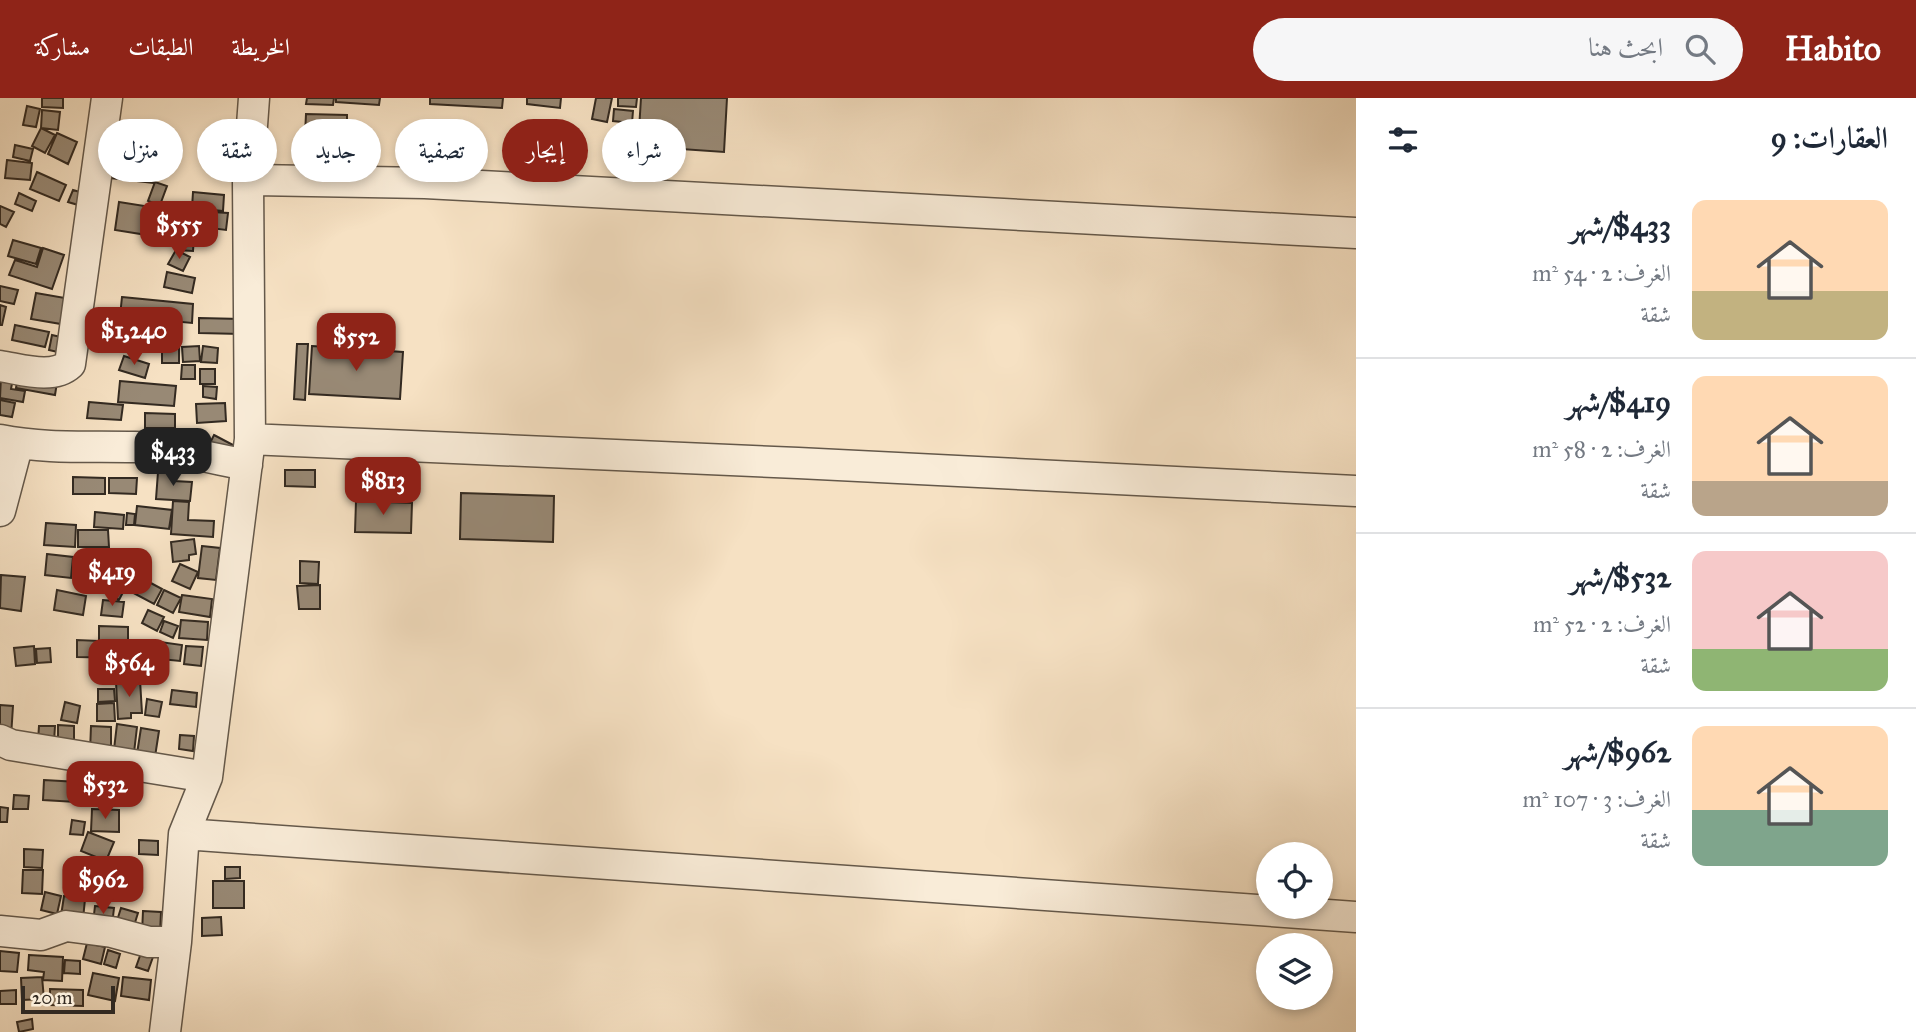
<!DOCTYPE html>
<html lang="ar">
<meta charset="utf-8">
<style>
body{margin:0;font-family:"IM FELL Great Primer",Amiri,serif;background:#f6f6f7;color:#1f2937;direction:rtl;height:100vh;display:flex;flex-direction:column;font-size:26px;white-space:nowrap}
*{box-sizing:border-box;margin:0}
p{font-size:23px;color:#747a83}
.icon{flex:none;width:38px;height:38px;fill:none;stroke:currentColor;stroke-width:2;stroke-linecap:round;stroke-linejoin:round}
.map{position:relative;flex:1;overflow:hidden;direction:ltr}
.details{display:flex;flex-direction:column;background:#fff;width:560px}
.details>*{flex:none}
.top-card{position:absolute;left:21px;top:21px;width:665px;height:63px;direction:rtl;display:flex;gap:14px}
.tools{position:absolute;left:1256px;top:744px;display:grid;gap:14px}
.tools a{display:grid;place-items:center;width:77px;height:77px;border-radius:50%;background:#fff;box-shadow:0 4px 10px #0003;font-size:35px}
.scale{position:absolute;left:21px;bottom:18px;width:94px;box-sizing:border-box;padding-left:7px;border:4px solid #332a21;border-top:0;font-size:19px;line-height:24px;white-space:nowrap;color:#332a21;-webkit-text-stroke:5px #f9ecd8;paint-order:stroke}
.price{position:absolute;translate:-50% -60px;padding:0 16px;border-radius:14px;background:#8f2418;color:#fff;font-size:23px;line-height:46px;filter:drop-shadow(0 2px 4px #0008)}
.price::after{content:'';position:absolute;left:50%;top:42px;width:21px;height:16px;margin-left:-10px;background:inherit;clip-path:polygon(0 0,100% 0,50% 100%)}
.price.on{background:#222;color:#fff}
ul{padding:0;list-style:none}
li{display:flex;align-items:center;gap:21px;height:175px;padding:0 28px}
li+li{border-top:2px solid #e0e1e3}
li span{display:grid;place-items:center;flex:none;width:196px;height:140px;border-radius:14px;color:#555}
li>.icon{margin-inline-start:auto}
span .icon{width:84px;height:84px;fill:#fffc;stroke-width:1}
li b{font-size:30px}
h2{display:flex;justify-content:space-between;align-items:center;height:84px;padding:0 28px;font-size:30px}
.tag{padding:0 24px;border-radius:32px;background:#fff;box-shadow:0 4px 10px #0003;font-size:24px;line-height:63px}
.tag.on{background:#8f2418;color:#fff}
header{display:flex;align-items:center;gap:42px;box-sizing:border-box;height:98px;padding:0 35px;background:#8f2418;color:#fff}
header strong{font-size:33px}
nav{display:flex;gap:38px;margin-inline-start:auto;font-size:24px}
.search{width:490px;height:63px;background:#f6f6f7;display:flex;align-items:center;gap:18px;box-sizing:border-box;padding:0 24px;border-radius:38px;color:#747a83;font-size:26px}
main{display:flex;flex:1;min-height:0}
.map>svg:first-child{display:block}
.building{fill:#988975;stroke:#332a21;stroke-width:2}
.lines{fill:none;stroke-linecap:round;stroke-linejoin:round}
.street-casing{stroke:#64584a;stroke-width:33}
.street{stroke:#f9ecd8;stroke-width:30}
</style>
<header>
<strong>Habito</strong>
<div class="search"><svg class="icon" aria-label="search" viewBox="0 0 24 24"><circle cx="10" cy="10" r="6"/><path d="M15 15l6 6"/></svg>ابحث هنا</div>
<nav><a>الخريطة</a><a>الطبقات</a><a>مشاركة</a></nav>
</header>
<main>
<section class="details">
<h2>العقارات: 9<svg class="icon" aria-label="filters" viewBox="0 0 24 24"><path d="M4 7h16M4 17h16"/><circle cx="9" cy="7" r="2"/><circle cx="15" cy="17" r="2"/></svg></h2>
<ul>
<li><span style="background:linear-gradient(#ffd9b3 65%,#c2b280 0)"><svg class="icon" aria-label="home" viewBox="0 0 24 24"><path d="M3 11l9-7 9 7M6 9v11h12V9"/></svg></span><div><b>$433/شهر</b><p>الغرف: 2 · 54 m²</p><p>شقة</p></div></li>
<li><span style="background:linear-gradient(#ffd9b3 75%,#b9a48a 0)"><svg class="icon" aria-label="home" viewBox="0 0 24 24"><path d="M3 11l9-7 9 7M6 9v11h12V9"/></svg></span><div><b>$419/شهر</b><p>الغرف: 2 · 58 m²</p><p>شقة</p></div></li>
<li><span style="background:linear-gradient(#f6c9c9 70%,#8fb573 0)"><svg class="icon" aria-label="home" viewBox="0 0 24 24"><path d="M3 11l9-7 9 7M6 9v11h12V9"/></svg></span><div><b>$532/شهر</b><p>الغرف: 2 · 52 m²</p><p>شقة</p></div></li>
<li><span style="background:linear-gradient(#ffd9b3 60%,#7fa58c 0)"><svg class="icon" aria-label="home" viewBox="0 0 24 24"><path d="M3 11l9-7 9 7M6 9v11h12V9"/></svg></span><div><b>$962/شهر</b><p>الغرف: 3 · 107 m²</p><p>شقة</p></div></li>
</ul>
</section>
<div class="map">
<svg width="1356" height="934" viewBox="0 0 1356 934">
<rect width="100%" height="100%" fill="#f6e1c3"/>
<filter id="stains"><feTurbulence type="fractalNoise" baseFrequency=".00286" numOctaves="4"/><feColorMatrix values="0 0 0 0 .2 0 0 0 0 .09 0 0 0 0 .02 0 0 0 .5 -.17"/></filter>
<radialGradient id="worn" r=".72"><stop offset=".6" stop-color="#630" stop-opacity="0"/><stop offset="1" stop-color="#630" stop-opacity=".3"/></radialGradient>
<path class="building" d="M42,0H63V10L42,9Z
M307,0H334L333,7L306,6Z
M336,0H380L379,7L336,4Z
M430,0H503L502,10L430,6Z
M527,0H561L560,10L527,6Z
M596,0H612L607,24L592,21Z
M618,0H637L636,9L618,8Z
M641,0H727L724,54L638,48Z
M27,8L40,11L36,29L23,27Z
M614,11L633,13L632,25L613,23Z
M42,12L60,14L58,32L41,30Z
M306,16L347,17V38L305,37Z
M616,28L635,29V41H616Z
M41,30L55,37L45,55L32,48Z
M57,35L77,44L68,66L48,56Z
M115,42L135,44L133,65L155,68L153,85L111,80Z
M15,47L33,51L30,63L13,59Z
M137,47L171,54L168,69L134,61Z
M7,62L32,65L30,82L5,80Z
M37,74L66,87L59,103L30,91Z
M155,84L167,88L160,107L148,103Z
M73,92L90,97L85,109L68,104Z
M193,94L224,97L223,113L192,110Z
M19,95L36,103L32,113L15,106Z
M119,104L151,109L147,137L115,132Z
M0,108L14,114L6,129L0,126Z
M212,114L228,115L226,132L210,130Z
M179,135L194,138L193,153L177,152Z
M13,142L41,150L36,166L8,158Z
M43,150L64,157L52,191L9,177L15,162L37,169Z
M176,152L190,159L183,173L168,166Z
M167,174L195,180L192,195L164,189Z
M0,188L18,192L14,206L0,203Z
M36,195L65,200L61,226L31,221Z
M122,199L193,206L192,225L120,218Z
M0,207L6,209L2,227H0Z
M199,220L241,221V236L199,235Z
M131,222L177,225L176,242L130,240Z
M15,227L49,234L45,249L12,242Z
M52,237L65,240L62,255L49,252Z
M297,246H308L305,302L294,301Z
M162,248H179V265H162Z
M199,248L200,263L183,264L182,249Z
M203,248L218,250L217,265L201,264Z
M312,248L403,254L400,301L309,296Z
M124,258L149,266L145,280L119,272Z
M182,267H195V281H181Z
M200,271H215V286H200Z
M19,272L58,278L55,297L16,290Z
M1,278L13,280L11,291L25,293L23,304L0,300Z
M120,283L176,288L174,308L118,304Z
M203,288L217,289L216,301L203,299Z
M0,302L15,305L12,319L0,317Z
M89,304L123,307L121,322L87,320Z
M225,305L226,323L197,325L196,306Z
M145,315L175,316V330H145Z
M144,332H174V347L143,346Z
M214,337L233,347L226,361L207,351Z
M285,372H315V389L285,388Z
M158,374L174,375V383L192,384L190,403L156,401Z
M73,379L105,380V396H73Z
M109,380H137L136,396L109,395Z
M461,395L554,398L553,444L460,441Z
M173,403L189,404L188,422L214,423L213,439L171,436Z
M356,403L412,405L411,435L355,434Z
M137,408L172,412L169,431L135,427Z
M95,414L124,417L123,431L94,429Z
M127,415L135,416L134,427H126Z
M46,425L76,427L75,449L44,447Z
M78,432H108L109,449H78Z
M194,441L196,456L189,457V462L173,464L171,444Z
M202,448L220,450L216,482L198,480Z
M47,456L73,459L71,480L45,477Z
M83,459L132,477L119,502L74,478Z
M300,463L319,464L318,486L300,485Z
M180,466L198,474L190,491L172,483Z
M134,476L162,491L154,506L126,491Z
M1,477L25,479L21,513L0,510Z
M320,487V511H299L297,488Z
M57,492L86,498L83,517L54,512Z
M164,492L181,500L173,515L157,507Z
M182,497L212,501L210,519L179,514Z
M103,502L124,504L122,519L101,517Z
M148,512L164,519L157,533L142,525Z
M181,522L208,524L207,542L179,540Z
M164,523L178,528L173,540L160,534Z
M99,528L128,529V560L77,559V542L99,543Z
M153,543L182,547L180,563L151,560Z
M34,548L35,566L16,568L14,550Z
M186,548L203,549L201,568L184,566Z
M138,549H149V560H138Z
M50,550L51,564L37,565L36,551Z
M140,582L142,615H131V620L118,621L116,584Z
M98,591H114L115,603L98,604Z
M172,592L197,595L196,609L170,606Z
M147,601L162,604L159,619L145,617Z
M65,604L80,608L77,625L61,622Z
M114,605L115,623H97V606Z
M0,607L13,608L11,639L0,638Z
M117,626L137,629L133,663L113,660Z
M58,627L74,628V648H58Z
M39,628H55L54,644L38,643Z
M91,628L111,629V654H90Z
M141,630L159,633L154,665L136,662Z
M180,637L194,638L193,653L179,651Z
M44,682L78,684L76,704L43,702Z
M14,697L29,698L28,711H13Z
M0,709L8,710L7,724H0Z
M92,711L119,712V734L91,733Z
M72,722L85,724L83,737L70,736Z
M88,734L114,744L106,763L81,753Z
M139,742L158,743V757L139,756Z
M24,751L43,752L42,770L24,769Z
M225,769H240V780L225,781Z
M23,772H43L42,796L22,795Z
M102,776H116V787H102Z
M213,783H244V810H213Z
M45,794L61,798L57,816L41,812Z
M64,798L85,801L83,821L61,818Z
M95,808L114,810L112,827L93,825Z
M121,810L138,815L132,834L115,829Z
M143,813L161,814L160,835H142Z
M221,819L222,837L202,838V820Z
M87,845L105,849L101,866L83,861Z
M108,852L120,856L116,870L104,866Z
M0,853L19,855L17,874L0,873Z
M141,855L153,859L148,873L136,869Z
M29,857L63,859L62,883L43,882L44,874L28,872Z
M65,862L80,863V876L64,875Z
M93,875L119,880L115,903L88,897Z
M42,879L44,901L22,902L21,880Z
M123,879L151,882L149,902L121,898Z
M50,891L83,892V908L50,907Z
M16,892V906H0V893Z
M32,921L33,931L19,934L17,924Z"/>
<g class="lines">
<g class="street-casing">
<path id="street" d="M248,82L425,85L1356,135
M0,268C21,271 53,282 70,266L107,0
M250,341L798,365L1356,393
M0,342C45,351 89,348 135,349C173,350 210,360 247,367
M0,413L18,345
M0,642L11,647L207,679
M184,736L1356,819
M0,833L41,837L66,828L112,834L149,844H176
M165,934L176,844L184,736L207,679L250,341L248,82L254,0"/>
</g>
<use href="#street" class="street"/>
</g>
<rect width="100%" height="100%" filter="url(#stains)"/>
<rect width="100%" height="100%" fill="url(#worn)"/>
</svg>
<div class="tools">
<a><svg class="icon" aria-label="locate" viewBox="0 0 24 24"><circle cx="12" cy="12" r="6"/><path d="M12 2v4M12 18v4M2 12h4M18 12h4"/></svg></a>
<a><svg class="icon" aria-label="layers" viewBox="0 0 24 24"><path d="M12 4l9 5-9 5-9-5zM3 14l9 5 9-5"/></svg></a>
</div>
<div class="scale">20 m</div>
<b class="price" style="left:179px;top:163px">$555</b>
<b class="price" style="left:134px;top:269px">$1,240</b>
<b class="price" style="left:356px;top:275px">$552</b>
<b class="price on" style="left:173px;top:390px">$433</b>
<b class="price" style="left:383px;top:419px">$813</b>
<b class="price" style="left:112px;top:510px">$419</b>
<b class="price" style="left:129px;top:601px">$564</b>
<b class="price" style="left:105px;top:723px">$532</b>
<b class="price" style="left:103px;top:818px">$962</b>
<div class="top-card">
<a class="tag">شراء</a>
<a class="tag on">إيجار</a>
<a class="tag">تصفية</a>
<a class="tag">جديد</a>
<a class="tag">شقة</a>
<a class="tag">منزل</a>
</div>
</div>
</main>
